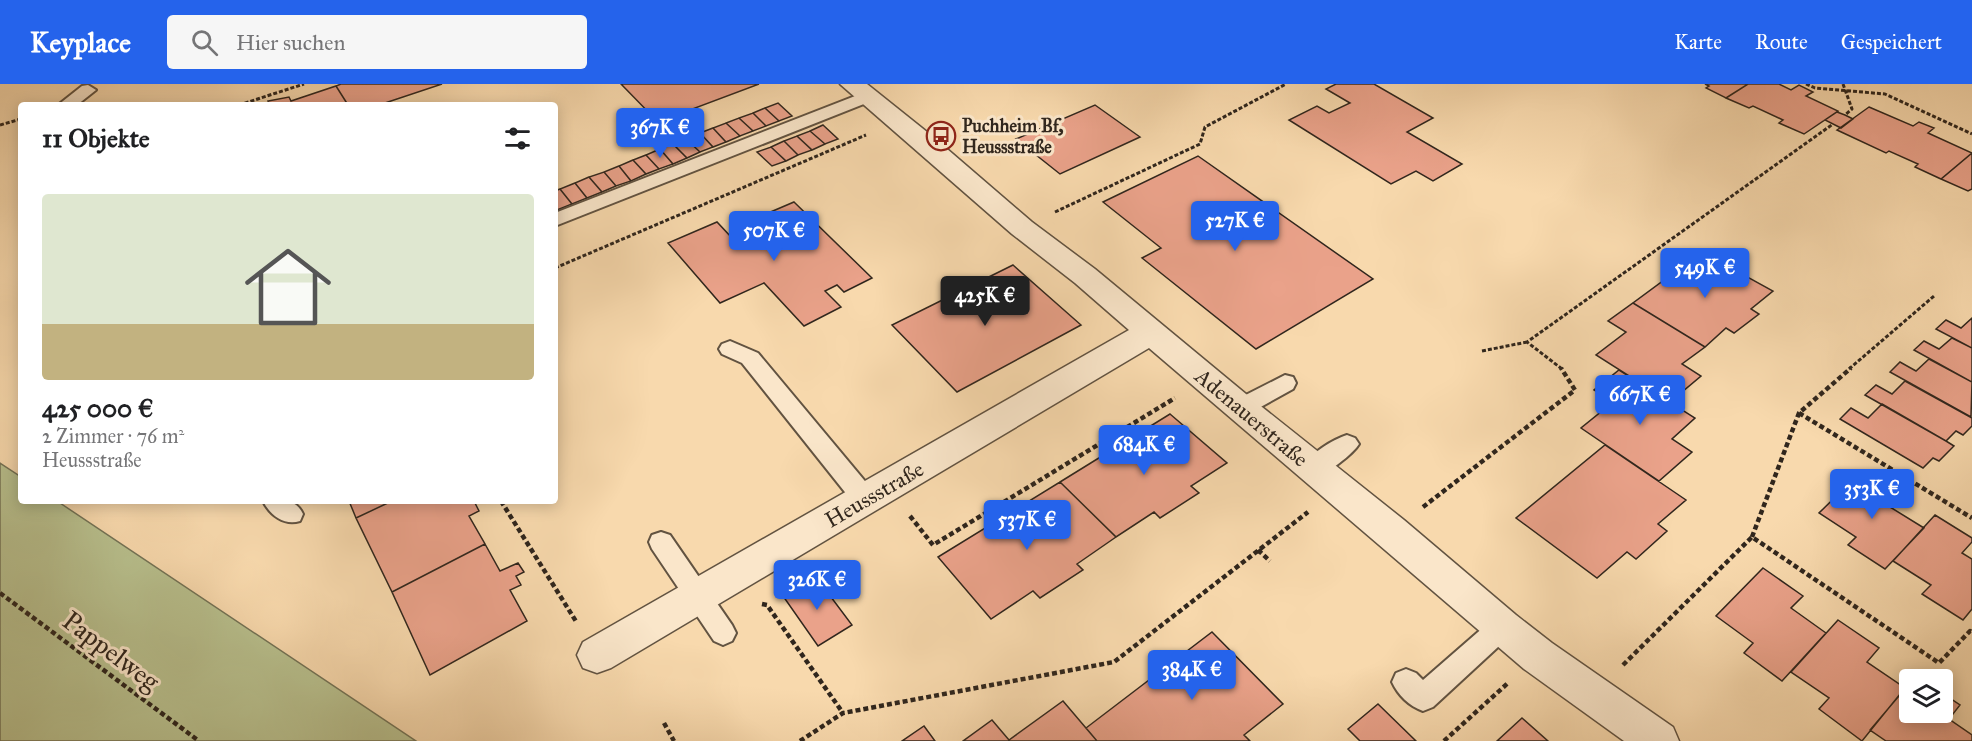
<!DOCTYPE html>
<html lang="de">
<meta charset="utf-8">
<style>
body{margin:0;font-family:"IM FELL Great Primer",serif;background:#f6f6f6;color:#202124;height:100vh;display:flex;flex-direction:column;font-size:22px;white-space:nowrap}
*{box-sizing:border-box;margin:0}
p{font-size:20px;color:#757577}
.icon{flex:none;width:33px;height:33px;fill:none;stroke:currentColor;stroke-width:2;stroke-linecap:round;stroke-linejoin:round}
.map{position:relative;flex:1;overflow:hidden}
.sheet{position:absolute;left:18px;top:18px;width:540px;height:402px;display:flex;flex-direction:column;background:#fff;border-radius:6px;box-shadow:0 3px 15px #0003}
.sheet>*{flex:none}
.controls{position:absolute;left:1899px;top:585px;display:grid;gap:12px}
.controls a{display:grid;place-items:center;width:54px;height:54px;border-radius:6px;background:#fff;box-shadow:0 3px 15px #0003;font-size:30px}
.price{position:absolute;translate:-50% -51px;padding:0 14px;border-radius:6px;background:#2563eb;color:#fff;font-size:20px;line-height:39px;filter:drop-shadow(0 2px 3px #0008)}
.price::after{content:'';position:absolute;left:50%;top:36px;width:18px;height:14px;margin-left:-9px;background:inherit;clip-path:polygon(0 0,100% 0,50% 100%)}
.price.selected{background:#222;color:#fff}
ul{padding:0;list-style:none}
li{display:grid;align-content:center;gap:12px;height:318px;padding:0 24px}
li span{display:grid;place-items:center;height:186px;border-radius:6px;color:#555}
li>.icon{margin-inline-start:auto}
span .icon{width:108px;height:108px;fill:#fffc;stroke-width:1}
li b{font-size:26px}
h2{display:flex;justify-content:space-between;align-items:center;height:72px;padding:0 24px;font-size:26px}
header{display:flex;align-items:center;gap:36px;box-sizing:border-box;height:84px;padding:0 30px;background:#2563eb;color:#fff}
header strong{font-size:28px}
nav{display:flex;gap:33px;margin-inline-start:auto;font-size:21px}
.search{width:420px;height:54px;background:#f6f6f6;display:flex;align-items:center;gap:15px;box-sizing:border-box;padding:0 21px;border-radius:6px;color:#757577;font-size:22px}
.map>svg:first-child{display:block}
.green{fill:#b8c08e;stroke:#747356;stroke-width:1.5}
.building{fill:#eaa28a;stroke:#30261d;stroke-width:1.5}
.lines{fill:none;stroke-linecap:round;stroke-linejoin:round}
.service-casing{stroke:#625341;stroke-width:4}
.minor-casing{stroke:#625341;stroke-width:3}
.path-far1{stroke:#30261d;stroke-width:3;stroke-dasharray:4 2;stroke-linecap:butt}
.path{stroke:#30261d;stroke-width:4.5;stroke-dasharray:5 3;stroke-linecap:butt}
.service{fill:#fae6ca;fill-rule:evenodd}
.minor{fill:#fae6ca;fill-rule:evenodd}
.labels{text-anchor:middle;stroke-width:6;stroke-linejoin:round;paint-order:stroke}
.far-poi-label{font-size:18px;font-weight:bold;fill:#30261d;stroke:#fae6ca;text-anchor:start}
.street-label{font-size:22px;fill:#30261d;stroke:#fae6ca}
.near-street-label{font-size:27px;fill:#30261d;stroke:#fae6ca}
</style>
<header>
<strong>Keyplace</strong>
<div class="search"><svg class="icon" aria-label="search" viewBox="0 0 24 24"><circle cx="10" cy="10" r="6"/><path d="M15 15l6 6"/></svg>Hier suchen</div>
<nav><a>Karte</a><a>Route</a><a>Gespeichert</a></nav>
</header>
<div class="map">
<svg width="1972" height="657" viewBox="0 0 1972 657">
<rect width="100%" height="100%" fill="#f8d9ad"/>
<filter id="stains"><feTurbulence type="fractalNoise" baseFrequency=".00333" numOctaves="4"/><feColorMatrix values="0 0 0 0 .2 0 0 0 0 .09 0 0 0 0 .02 0 0 0 .5 -.17"/></filter>
<radialGradient id="worn" r=".72"><stop offset=".6" stop-color="#630" stop-opacity="0"/><stop offset="1" stop-color="#630" stop-opacity=".3"/></radialGradient>
<path class="green" d="M0,379L21,393V417H57L416,657H0Z"/>
<path class="building" d="M341,0H442L379,21H348L336,2Z
M621,0H759L658,38Z
M1336,0H1374L1433,34L1407,48L1462,80L1433,97L1416,87L1391,100L1289,36L1317,22L1329,29L1350,19L1326,5Z
M1705,0H1748L1726,14L1706,4L1709,2Z
M1748,0H1779L1791,6L1799,1L1813,8L1806,12L1838,27L1804,50L1779,39L1783,36L1753,22L1749,24L1726,14Z
M336,2L348,21H270L268,17L289,13L291,17Z
M778,19L792,32L779,37L765,24Z
M1095,21L1140,53L1060,90L1016,55Z
M1869,23L1913,42L1919,38L1934,44L1928,49L1972,69L1941,95L1915,83L1918,80L1889,67L1886,69L1837,46Z
M765,24L779,37L766,42L753,29Z
M1837,28L1845,31L1853,35L1841,44L1825,36Z
M753,29L766,42L753,47L739,34Z
M739,34L753,47L740,52L726,39Z
M726,39L740,52L726,58L713,44Z
M823,41L838,55L825,60L810,47Z
M713,44L726,58L713,63L700,49Z
M810,47L825,60L812,66L797,52Z
M700,49L713,63L700,68L686,55Z
M797,52L812,66L798,71L784,57Z
M686,55L700,68L687,74L673,60Z
M784,57L798,71L786,77L771,63Z
M673,60L687,74L673,80L660,65Z
M771,63L786,77L772,82L757,68Z
M660,65L673,80L659,85L646,71Z
M1972,69V105L1968,107L1941,95Z
M646,71L659,85L646,90L633,76Z
M1198,72L1373,195L1256,265L1142,174L1161,164L1103,118Z
M633,76L646,90L631,97L619,82Z
M619,82L631,97L616,102L604,88Z
M604,88L616,102L602,108L589,93Z
M589,93L602,108L587,114L575,99Z
M575,99L587,114L572,120L560,105Z
M560,105L572,120L557,126L555,123V107Z
M794,118L872,194L844,208L837,201L825,207L841,223L804,242L764,199L720,219L668,159L717,138L733,155L761,143L754,135Z
M1702,168L1773,207L1751,225L1759,230L1734,249L1726,244L1705,263L1633,219Z
M1013,181L1081,241L957,308L892,241Z
M1633,219L1705,263L1682,280L1701,292L1670,318L1596,271L1626,248L1608,237Z
M1972,234V264L1936,245L1946,236L1961,244Z
M1952,254L1972,264V298L1914,266L1924,257L1939,265Z
M1929,275L1972,298L1971,333L1890,288L1900,278L1916,287Z
M1619,286L1695,334L1672,355L1692,368L1659,397L1581,344L1613,318L1594,306Z
M1905,297L1972,334V342L1963,351L1956,347L1946,357L1865,311L1876,301L1892,310Z
M1882,320L1946,357L1954,362L1939,377L1933,374L1923,384L1840,335L1851,324L1868,334Z
M1170,330L1227,379L1191,402L1199,409L1160,434L1154,428L1116,453L1060,398Z
M1605,361L1686,416L1658,440L1667,447L1636,475L1627,468L1597,494L1516,434Z
M1861,388L1901,412L1890,423L1924,444L1885,485L1848,461L1856,453L1819,429Z
M1060,398L1116,453L1077,480L1083,486L1040,514L1033,507L991,535L938,473Z
M349,417H392L356,434Z
M392,417H481L475,419L479,427L469,432L485,460L392,508L356,434Z
M1935,431L1972,454V458L1962,469L1972,475V525L1963,536L1922,510L1931,501L1893,477Z
M485,460L500,487L518,479L524,488L516,492L521,501L510,506L527,537L430,591L392,508Z
M1763,484L1803,512L1791,524L1826,549L1782,597L1744,569L1753,559L1716,532Z
M816,493L852,541L818,562L783,512Z
M1838,536L1879,564L1867,578L1905,604L1862,657L1819,625L1829,614L1791,588Z
M1212,548L1283,620L1244,651L1250,657H1097L1086,644Z
M1910,599V628H1942V609L1960,621L1949,635L1972,651V657H1886L1870,646Z
M1063,617L1097,657H963L992,636L1009,656Z
M1378,620L1416,657H1360L1348,645Z
M1522,634L1548,657H1497Z
M924,642L935,657H902Z"/>
<g class="lines">
<g class="service-casing">
<path id="service" d="M88,1L96,6L77,21H58L82,2Z
M868,7L874,8L876,12L874,16L555,142V129Z
M730,257L758,269L874,408L877,415L874,422L865,425L856,422L742,279L722,270L719,265L722,260Z
M1285,291L1293,293L1296,299L1293,305L1248,330L1240,332L1232,330L1229,324L1232,318Z
M1347,351L1355,354L1359,360C1354,369 1325,392 1315,393C1313,393 1308,391 1306,391L1302,384C1309,370 1332,356 1347,351Z
M263,417C280,417 295,413 303,430L300,437C284,442 270,431 263,417Z
M661,448L670,451L732,541L736,549L732,557L723,561L714,557L652,465L649,458L652,451Z
M1502,531L1511,535L1515,543L1511,551L1433,623L1423,627C1409,622 1398,611 1392,598L1396,589L1406,585L1416,589L1423,596L1493,535Z"/>
</g>
<g class="minor-casing">
<path id="minor" d="M840,0H867L932,52L1032,138L1095,185L1252,315L1404,436L1516,531L1552,559L1673,643L1679,657H1624L1524,585L1149,264L611,584L597,589L583,584L577,571L583,558L1129,246L1075,199L1012,150Z"/>
</g>
<path class="path-far1" d="M1806,0L1815,4L1885,10L1972,50
M1843,0L1852,25L1845,31
M239,21L304,0
M0,41L21,35
M1055,128L1200,60L1205,43L1286,0
M555,184L866,51
M1482,267L1527,258
M1562,285L1527,258L1833,40
M1849,285L1934,212"/>
<path class="path" d="M1799,329L1972,434
M501,417L577,539
M1423,423L1575,306L1561,284
M910,432L933,461L1175,314
M1752,453L1799,329L1851,284
M1258,466L1270,477
M0,509L199,657
M762,520L767,521L843,629
M1623,581L1752,453L1939,579L1970,547L1972,548
M664,639L674,657
M800,657L843,629L1114,578L1308,428
M1444,657L1508,599"/>
<use href="#service" class="service"/>
<use href="#minor" class="minor"/>
</g>
<defs>
<g id="bus-ring" transform="scale(1.5)"><circle r="9.5" fill="#fae6ca" stroke="#8f2418" stroke-width="1.5"/><path d="M-5-6H5V4H4V6H2V4H-2V6H-4V4H-5ZM-3.5-4V0h7V-4ZM-3.5 1.2v1.5H-2V1.2ZM2 1.2v1.5H3.5V1.2Z" fill="#8f2418"/></g>
</defs>
<g fill-rule="evenodd">
<use href="#bus-ring" x="941" y="52"/>
</g>
<g class="labels">
<g class="far-poi-label">
<text x="962" y="48">Puchheim Bf,<tspan x="962" dy="21">Heussstraße</tspan></text>
</g>
<g class="street-label">
<text transform="translate(1252 333) rotate(40)" y="8">Adenauerstraße</text>
<text transform="translate(874 410) rotate(-30)" y="8">Heussstraße</text>
</g>
<g class="near-street-label">
<text transform="translate(111 567) rotate(37)" y="9">Pappelweg</text>
</g>
</g>
<rect width="100%" height="100%" filter="url(#stains)"/>
<rect width="100%" height="100%" fill="url(#worn)"/>
</svg>
<div class="controls">
<a><svg class="icon" aria-label="layers" viewBox="0 0 24 24"><path d="M12 4l9 5-9 5-9-5zM3 14l9 5 9-5"/></svg></a>
</div>
<b class="price" style="left:660px;top:75px">367K €</b>
<b class="price" style="left:1235px;top:168px">527K €</b>
<b class="price" style="left:774px;top:178px">507K €</b>
<b class="price" style="left:1705px;top:215px">549K €</b>
<b class="price selected" style="left:985px;top:243px">425K €</b>
<b class="price" style="left:1640px;top:342px">667K €</b>
<b class="price" style="left:1144px;top:392px">684K €</b>
<b class="price" style="left:1872px;top:436px">353K €</b>
<b class="price" style="left:1027px;top:467px">537K €</b>
<b class="price" style="left:817px;top:527px">326K €</b>
<b class="price" style="left:1192px;top:617px">384K €</b>
<section class="sheet">
<h2>11 Objekte<svg class="icon" aria-label="filters" viewBox="0 0 24 24"><path d="M4 7h16M4 17h16"/><circle cx="9" cy="7" r="2"/><circle cx="15" cy="17" r="2"/></svg></h2>
<ul>
<li><span style="background:linear-gradient(#dfe7d0 70%,#c2b280 0)"><svg class="icon" aria-label="home" viewBox="0 0 24 24"><path d="M3 11l9-7 9 7M6 9v11h12V9"/></svg></span><div><b>425 000 €</b><p>2 Zimmer · 76 m²</p><p>Heussstraße</p></div></li>
</ul>
</section>
</div>
